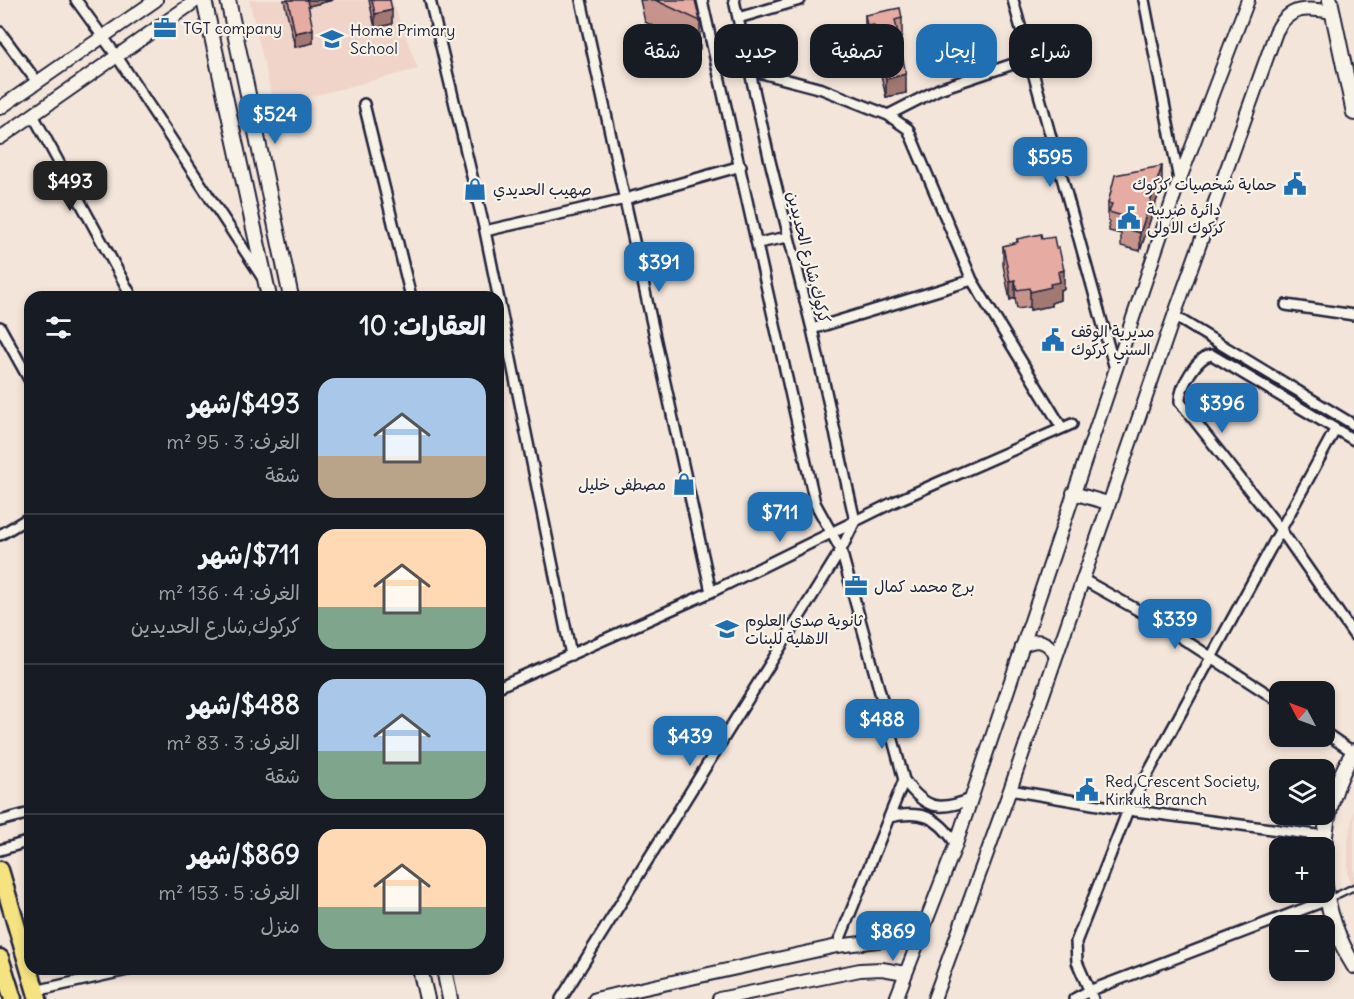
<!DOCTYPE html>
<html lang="ar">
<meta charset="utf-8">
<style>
body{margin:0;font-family:Delius,"Playpen Sans Arabic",sans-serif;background:#242831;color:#f1f3f6;direction:rtl;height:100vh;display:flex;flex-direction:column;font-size:22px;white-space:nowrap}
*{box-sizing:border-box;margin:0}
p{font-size:20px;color:#9ea1a6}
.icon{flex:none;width:33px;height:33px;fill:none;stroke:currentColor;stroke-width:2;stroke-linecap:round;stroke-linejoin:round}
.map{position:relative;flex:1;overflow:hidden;direction:ltr}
.details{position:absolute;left:24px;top:291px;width:480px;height:684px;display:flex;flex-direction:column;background:#171b24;border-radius:18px;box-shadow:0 3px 9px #0003;direction:rtl}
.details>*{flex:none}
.top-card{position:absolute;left:522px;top:24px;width:570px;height:54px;direction:rtl;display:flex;gap:12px}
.needle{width:39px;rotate:311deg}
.controls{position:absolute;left:1269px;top:681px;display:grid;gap:12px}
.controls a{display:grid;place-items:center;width:66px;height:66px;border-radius:12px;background:#171b24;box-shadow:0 3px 9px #0003;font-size:30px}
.price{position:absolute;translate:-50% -51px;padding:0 14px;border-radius:12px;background:#1f6fb2;color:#fff;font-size:20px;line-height:39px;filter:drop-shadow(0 2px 3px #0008)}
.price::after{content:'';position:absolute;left:50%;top:36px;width:18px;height:14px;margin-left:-9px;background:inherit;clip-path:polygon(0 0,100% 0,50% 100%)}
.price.on{background:#222;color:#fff}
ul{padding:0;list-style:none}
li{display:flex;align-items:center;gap:18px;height:150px;padding:0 18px}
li+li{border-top:2px solid #363941}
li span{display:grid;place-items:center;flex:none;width:168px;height:120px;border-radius:18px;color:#555}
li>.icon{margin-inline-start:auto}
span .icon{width:72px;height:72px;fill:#fffc;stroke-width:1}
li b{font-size:26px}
h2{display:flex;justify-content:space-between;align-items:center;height:72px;padding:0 18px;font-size:26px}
.tag{padding:0 21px;border-radius:18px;background:#171b24;box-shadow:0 3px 9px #0003;font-size:21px;line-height:54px}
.tag.on{background:#1f6fb2;color:#fff}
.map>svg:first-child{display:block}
.built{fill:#f0d4ca}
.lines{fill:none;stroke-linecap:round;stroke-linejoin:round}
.service-casing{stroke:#22223b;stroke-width:9}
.minor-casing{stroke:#22223b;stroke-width:14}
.tertiary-casing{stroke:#22223b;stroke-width:16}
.secondary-casing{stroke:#22223b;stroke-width:18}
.trunk-casing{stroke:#22223b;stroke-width:21}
.service{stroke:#f7f3e8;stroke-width:4.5}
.minor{stroke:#f7f3e8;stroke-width:9}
.tertiary{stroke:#f7f3e8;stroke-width:12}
.secondary{stroke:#f7f3e8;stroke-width:14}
.trunk{stroke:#f5e382;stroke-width:16}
.wall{fill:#c6948c;stroke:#22223b;stroke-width:1.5}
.shaded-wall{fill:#a17872;stroke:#22223b;stroke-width:1.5}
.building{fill:#e6aca3;stroke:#22223b;stroke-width:1.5}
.labels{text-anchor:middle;stroke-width:4.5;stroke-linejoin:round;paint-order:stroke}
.poi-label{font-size:16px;fill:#22223b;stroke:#f7f3e8;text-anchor:start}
.street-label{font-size:16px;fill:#22223b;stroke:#f7f3e8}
</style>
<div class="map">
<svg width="1354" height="999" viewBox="0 0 1354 999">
<rect width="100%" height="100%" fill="#f4e5da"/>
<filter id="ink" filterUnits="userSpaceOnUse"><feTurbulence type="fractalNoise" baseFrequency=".0167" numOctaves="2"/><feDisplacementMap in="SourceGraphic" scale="12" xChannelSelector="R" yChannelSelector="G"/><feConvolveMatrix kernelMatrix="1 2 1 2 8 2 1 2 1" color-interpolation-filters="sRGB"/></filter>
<g filter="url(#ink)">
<path class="built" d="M249,0H392L418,69L274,106Z
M1354,809V906L1348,873V840Z"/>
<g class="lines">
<g class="service-casing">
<path id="service" d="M1329,899L1354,887"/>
</g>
<g class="minor-casing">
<path id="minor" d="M76,0L116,55L262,277
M430,0L485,231L571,655
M581,0L711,592
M702,0L815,503L841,550L904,780L837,946
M1013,0L1115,369
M1144,0L1179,180
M738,18L800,0
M0,32L37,82
M750,70L822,89L888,115L908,129L972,280L1062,428
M364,104L411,297
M33,115L132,297
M888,115L939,89L1028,59
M485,231L625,199L741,166
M758,243L788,237
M1286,305L1354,315
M1174,316L1354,425
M0,327L30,381
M812,329L972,280
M1354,440L1212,355C1197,356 1179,388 1180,402L1281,530L1354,635
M0,535L30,517
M1082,579L1143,613L1280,702
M498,687L711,592L894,502L1072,424
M1324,732L1353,752
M904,780C925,809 939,812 971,799
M1010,790L1128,810L1324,836
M889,817C921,810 938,816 956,844
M0,821L30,813
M0,850L30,841
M35,991L132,969
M561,999L841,550L855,521L812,329L769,157L734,0
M1074,999L1089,991L1327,900
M1093,999L1077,962L1076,942L1128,810L1335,430"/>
</g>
<g class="tertiary-casing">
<path id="tertiary" d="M0,108L156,0
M0,138L197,0
M1073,493L1108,503
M1022,646C1038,637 1049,641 1056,657
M595,999L837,946L919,936
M719,999L860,970L882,969L905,973
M896,999L956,844L1179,181L1248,0
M934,999L1010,790L1174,316L1276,32C1289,5 1307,8 1332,12"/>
</g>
<g class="secondary-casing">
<path id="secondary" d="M204,0L269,297
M228,0L291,297
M1330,0L1354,113
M1324,848C1326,813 1336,780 1354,751
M1324,880C1328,911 1338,940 1354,966
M420,969L427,999
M444,969L450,999"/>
</g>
<g class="trunk-casing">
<path id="trunk" d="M0,870L38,999
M0,958L13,999"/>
</g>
<use href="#service" class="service"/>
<use href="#minor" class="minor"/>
<use href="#tertiary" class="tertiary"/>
<use href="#secondary" class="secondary"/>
<use href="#trunk" class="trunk"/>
</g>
<path class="wall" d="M284,0H333L308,6L313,43L295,47Z
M369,0H390L392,24L375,28Z
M640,0H695L700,21V49L645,22Z
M865,15L902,18V37L899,38L906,93L886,97L874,44L867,45L865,34Z
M1162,184L1140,251L1121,246V234L1109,231V222L1108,221V203Z
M1017,239H1042L1064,289L1060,290V300L1051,303V306L1030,310V307L1017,309L1015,298L1010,300L1003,265V246L1017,243Z"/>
<path class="shaded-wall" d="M305,0H333L305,7Z
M392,10V24L375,28V14Z
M874,25V44L867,45V26Z
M313,29V43L295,47V33Z
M906,74V93L886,97V79Z
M1162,166V184L1140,251V233Z
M1064,270V289L1060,290V300L1051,303V306L1030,310V292L1050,284L1058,272Z
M1015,280V298L1010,300V281Z"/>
<path class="building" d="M288,0H307L313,29L295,33Z
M372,0H390L392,10L375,14Z
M655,0H695L700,21Z
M900,8L902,18L895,20L906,74L886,79L874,25L867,26L865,15Z
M1162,166L1140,233L1121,227L1123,216L1109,212L1112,204L1108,203L1115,175Z
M1041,234L1042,239L1054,237L1056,248H1059L1064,270L1058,272L1060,282L1050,284L1051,287L1030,292V288L1017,290L1015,280L1010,281L1003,246L1018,242L1017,239Z"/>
</g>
<defs>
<g id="office-bare" transform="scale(1.8)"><path d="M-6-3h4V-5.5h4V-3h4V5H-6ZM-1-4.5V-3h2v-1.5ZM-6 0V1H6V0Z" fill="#1f6fb2" stroke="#f7f3e8" stroke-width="2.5" paint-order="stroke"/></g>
<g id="school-bare" transform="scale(1.8)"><path d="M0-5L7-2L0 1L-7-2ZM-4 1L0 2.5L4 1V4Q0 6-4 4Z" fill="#1f6fb2" stroke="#f7f3e8" stroke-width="2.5" paint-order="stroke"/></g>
<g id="civic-bare" transform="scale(1.8)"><path d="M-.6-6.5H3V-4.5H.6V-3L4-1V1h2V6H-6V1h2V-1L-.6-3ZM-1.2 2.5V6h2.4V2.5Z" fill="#1f6fb2" stroke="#f7f3e8" stroke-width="2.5" paint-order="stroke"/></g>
<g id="shop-bare" transform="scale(1.8)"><path d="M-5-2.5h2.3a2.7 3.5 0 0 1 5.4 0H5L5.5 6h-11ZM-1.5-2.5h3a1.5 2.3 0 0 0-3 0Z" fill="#1f6fb2" stroke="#f7f3e8" stroke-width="2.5" paint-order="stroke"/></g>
</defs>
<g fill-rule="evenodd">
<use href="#office-bare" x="165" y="28"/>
<use href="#school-bare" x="332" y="39"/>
<use href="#civic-bare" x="1295" y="184"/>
<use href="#shop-bare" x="475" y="189"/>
<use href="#civic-bare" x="1129" y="218"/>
<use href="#civic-bare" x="1053" y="340"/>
<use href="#shop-bare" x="684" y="484"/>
<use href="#office-bare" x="856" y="586"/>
<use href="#school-bare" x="727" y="629"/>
<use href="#civic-bare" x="1087" y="790"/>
</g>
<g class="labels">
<g class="poi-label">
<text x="183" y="34">TGT company</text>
<text x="350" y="36">Home Primary<tspan x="350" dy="18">School</tspan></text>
<text x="1277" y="190" text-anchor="end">حماية شخصيات كركوك</text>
<text x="493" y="195">صهيب الحديدي</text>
<text x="1147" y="215">دائرة ضريبة<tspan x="1147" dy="18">كركوك الاولى</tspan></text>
<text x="1071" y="337">مديرية الوقف<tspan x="1071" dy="18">السني كركوك</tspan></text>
<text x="666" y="490" text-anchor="end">مصطفى خليل</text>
<text x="874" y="592">برج محمد كمال</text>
<text x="745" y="626">ثانوية صدى العلوم<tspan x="745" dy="18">الاهلية للبنات</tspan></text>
<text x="1105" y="787">Red Crescent Society,<tspan x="1105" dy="18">Kirkuk Branch</tspan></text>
</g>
<g class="street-label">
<text transform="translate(809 257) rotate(76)" y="6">كركوك,شارع الحديدين</text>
</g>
</g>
</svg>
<div class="controls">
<a><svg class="needle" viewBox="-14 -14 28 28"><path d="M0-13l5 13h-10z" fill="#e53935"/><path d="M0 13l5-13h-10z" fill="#9ea1a6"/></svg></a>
<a><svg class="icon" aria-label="layers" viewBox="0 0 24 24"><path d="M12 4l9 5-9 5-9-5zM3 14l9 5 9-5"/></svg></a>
<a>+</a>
<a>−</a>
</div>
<b class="price" style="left:275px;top:145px">$524</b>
<b class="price" style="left:1050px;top:188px">$595</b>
<b class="price on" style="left:70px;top:212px">$493</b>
<b class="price" style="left:659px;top:293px">$391</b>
<b class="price" style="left:1222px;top:434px">$396</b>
<b class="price" style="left:780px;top:543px">$711</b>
<b class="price" style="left:1175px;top:650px">$339</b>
<b class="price" style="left:882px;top:750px">$488</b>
<b class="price" style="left:690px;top:767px">$439</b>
<b class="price" style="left:893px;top:962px">$869</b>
<div class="top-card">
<a class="tag">شراء</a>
<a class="tag on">إيجار</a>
<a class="tag">تصفية</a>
<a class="tag">جديد</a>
<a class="tag">شقة</a>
</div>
<section class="details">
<h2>العقارات: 10<svg class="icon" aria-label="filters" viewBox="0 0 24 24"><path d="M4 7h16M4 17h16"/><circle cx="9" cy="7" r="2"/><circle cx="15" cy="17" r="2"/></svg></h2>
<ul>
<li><span style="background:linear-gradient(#a9c7e8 65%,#b9a48a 0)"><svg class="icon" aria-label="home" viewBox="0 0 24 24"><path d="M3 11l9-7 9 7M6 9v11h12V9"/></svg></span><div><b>$493/شهر</b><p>الغرف: 3 · 95 m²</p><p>شقة</p></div></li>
<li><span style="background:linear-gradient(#ffd9b3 65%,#7fa58c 0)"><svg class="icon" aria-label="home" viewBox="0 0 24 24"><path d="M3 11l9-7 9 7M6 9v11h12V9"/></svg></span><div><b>$711/شهر</b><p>الغرف: 4 · 136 m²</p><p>كركوك,شارع الحديدين</p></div></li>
<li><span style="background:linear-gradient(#a9c7e8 60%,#7fa58c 0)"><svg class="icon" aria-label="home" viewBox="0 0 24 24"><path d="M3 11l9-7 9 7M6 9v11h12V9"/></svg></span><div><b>$488/شهر</b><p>الغرف: 3 · 83 m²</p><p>شقة</p></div></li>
<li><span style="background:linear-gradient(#ffd9b3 65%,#7fa58c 0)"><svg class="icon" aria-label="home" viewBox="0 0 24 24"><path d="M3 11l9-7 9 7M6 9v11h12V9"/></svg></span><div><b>$869/شهر</b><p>الغرف: 5 · 153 m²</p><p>منزل</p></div></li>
</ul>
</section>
</div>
